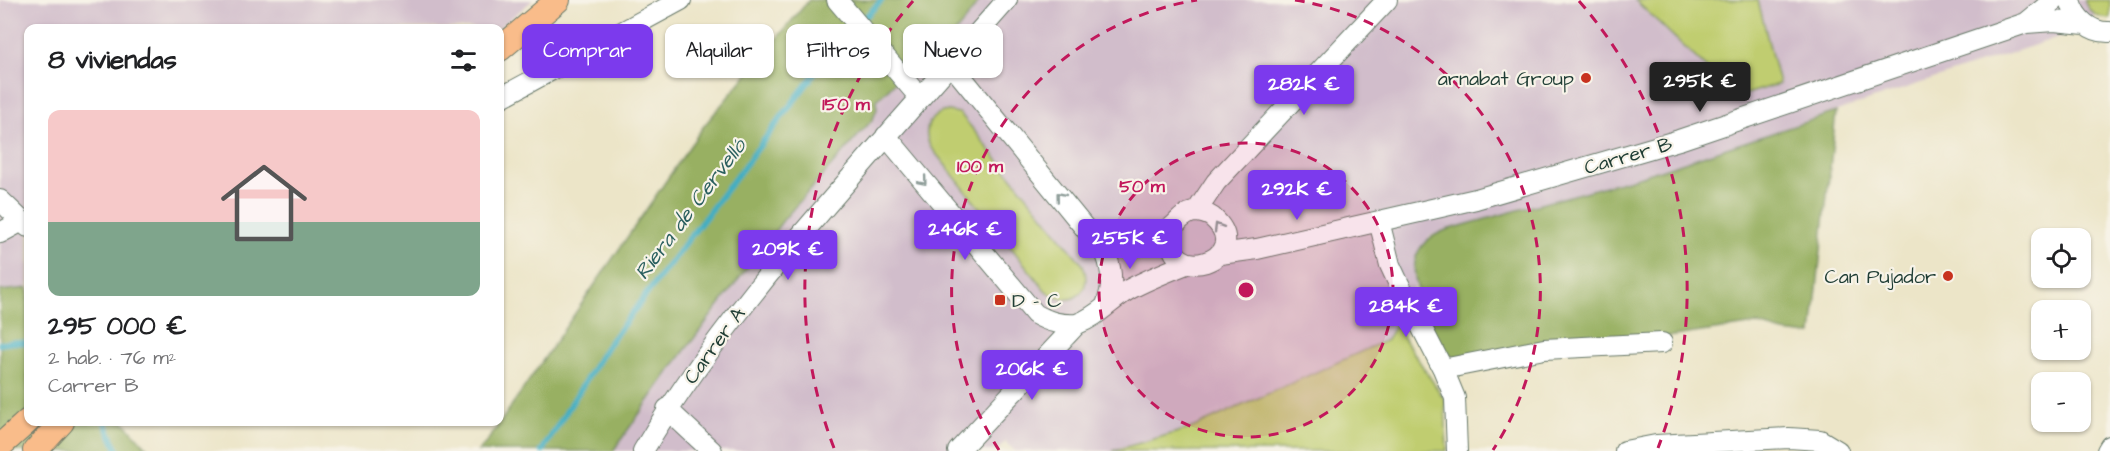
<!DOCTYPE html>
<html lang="es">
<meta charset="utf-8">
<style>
body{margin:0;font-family:"Architects Daughter",sans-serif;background:#f2f2f2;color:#202124;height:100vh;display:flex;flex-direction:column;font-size:22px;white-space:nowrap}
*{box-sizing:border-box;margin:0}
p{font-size:20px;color:#757577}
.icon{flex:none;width:33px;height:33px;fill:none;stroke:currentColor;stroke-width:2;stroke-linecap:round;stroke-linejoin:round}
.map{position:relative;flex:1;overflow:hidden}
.details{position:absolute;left:24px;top:24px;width:480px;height:402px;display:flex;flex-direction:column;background:#fff;border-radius:12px;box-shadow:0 2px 4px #0004}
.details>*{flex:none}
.banner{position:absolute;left:522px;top:24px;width:570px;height:54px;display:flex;gap:12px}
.controls{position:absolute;left:2031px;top:228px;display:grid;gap:12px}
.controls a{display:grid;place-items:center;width:60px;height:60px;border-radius:12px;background:#fff;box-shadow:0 2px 4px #0004;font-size:30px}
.price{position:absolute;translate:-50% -51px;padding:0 14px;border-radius:6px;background:#7c3aed;color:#fff;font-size:20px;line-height:39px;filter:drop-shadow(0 2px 3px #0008)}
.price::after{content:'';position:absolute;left:50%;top:36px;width:18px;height:14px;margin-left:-9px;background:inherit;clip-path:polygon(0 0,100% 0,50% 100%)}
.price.current{background:#222;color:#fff}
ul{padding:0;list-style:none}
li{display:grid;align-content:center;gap:12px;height:318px;padding:0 24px}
li span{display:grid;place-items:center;height:186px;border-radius:12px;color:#555}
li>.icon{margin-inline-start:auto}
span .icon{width:108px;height:108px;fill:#fffc;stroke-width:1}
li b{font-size:26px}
h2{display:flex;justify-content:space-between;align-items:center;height:72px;padding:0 24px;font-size:26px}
.pill{padding:0 21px;border-radius:12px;background:#fff;box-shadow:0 2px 4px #0004;font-size:21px;line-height:54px}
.pill.current{background:#7c3aed;color:#fff}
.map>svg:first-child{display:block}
.industrial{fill:#d1bdcb}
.green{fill:#c0cd6f;stroke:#708552;stroke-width:1.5}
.forest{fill:#98b062;stroke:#5c764b;stroke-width:1.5}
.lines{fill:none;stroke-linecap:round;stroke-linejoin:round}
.stream{stroke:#43aec2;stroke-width:6}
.minor-casing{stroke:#677868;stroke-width:22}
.major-casing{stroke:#677868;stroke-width:26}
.minor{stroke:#fff;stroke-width:20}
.major{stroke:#f9bc8a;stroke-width:24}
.oneway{stroke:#8f9e9a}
.ring{fill:none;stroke:#c2185b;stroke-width:3;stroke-dasharray:10 8}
.poi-dot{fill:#c8321e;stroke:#f7f3e8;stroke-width:2}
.labels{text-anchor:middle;stroke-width:4.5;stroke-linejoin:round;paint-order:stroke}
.poi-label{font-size:20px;fill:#1f3d34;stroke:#f7f3e8;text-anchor:end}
.street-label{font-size:20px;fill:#1f3d34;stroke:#f7f3e8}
.water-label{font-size:21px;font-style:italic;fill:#2a5f5f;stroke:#f7f3e8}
.centre{fill:#c2185b;stroke:#f7f3e8;stroke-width:3}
.ring-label{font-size:18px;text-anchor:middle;font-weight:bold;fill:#c2185b;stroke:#f7f3e8;stroke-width:4.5;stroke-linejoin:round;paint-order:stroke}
</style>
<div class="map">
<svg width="2110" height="451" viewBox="0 0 2110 451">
<rect width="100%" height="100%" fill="#f7f3e8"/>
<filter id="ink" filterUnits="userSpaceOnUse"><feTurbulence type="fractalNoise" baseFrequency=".0167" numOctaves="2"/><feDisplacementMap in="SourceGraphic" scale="12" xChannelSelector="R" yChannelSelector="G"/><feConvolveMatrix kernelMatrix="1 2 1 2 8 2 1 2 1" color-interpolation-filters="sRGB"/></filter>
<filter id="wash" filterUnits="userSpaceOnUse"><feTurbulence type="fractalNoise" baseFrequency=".008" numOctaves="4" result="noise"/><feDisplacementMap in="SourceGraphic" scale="24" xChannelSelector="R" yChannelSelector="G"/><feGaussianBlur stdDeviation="1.35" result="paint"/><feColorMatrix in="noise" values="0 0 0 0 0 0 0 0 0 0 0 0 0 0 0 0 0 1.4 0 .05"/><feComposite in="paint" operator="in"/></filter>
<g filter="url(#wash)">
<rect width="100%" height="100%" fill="#ece5c8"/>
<path class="industrial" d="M0,0H533L499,28H28V288L0,291Z
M980,0H2110V6L2066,34L2044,42L1642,176L1446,230L1430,236L1414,263L1416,284L1387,340L1192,428L1133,446L1112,451H1015L1005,442L997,451H613L671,369L784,219L873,119L876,101L932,46L938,45L962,24Z"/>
<path class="green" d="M1635,0H1758L1779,84L1737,97Z
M2084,0H2110V19C2096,18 2089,13 2084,0Z
M948,111L959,113L963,117L1083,265C1095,294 1067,311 1045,290L930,146C922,130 930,113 948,111Z
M1395,325L1445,400L1447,451H1112L1192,428L1387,340Z"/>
<path class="forest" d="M809,0H980C967,17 954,42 932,46L876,101L877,109L873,119L784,219L671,369L613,451H478L486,443L703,127Z
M1836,112L1812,334L1809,335L1783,332L1756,324L1653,339L1456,358C1452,356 1447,353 1444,350C1431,337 1411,280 1415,262C1418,244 1431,236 1446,230L1642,176Z
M28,288V422H124L150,451H20L0,449V291Z"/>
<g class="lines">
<path class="stream" d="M0,344L15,342L28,343
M105,422L118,451
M542,451L607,346L832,51L882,0"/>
</g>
</g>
<g filter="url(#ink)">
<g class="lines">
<g class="minor-casing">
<path id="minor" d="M837,0L920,98
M2070,0C2075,19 2091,33 2110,32
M2026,23L2054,0
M951,64L1106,254C1113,273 1113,287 1106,305
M500,98L681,0
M886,136L1035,314C1049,322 1060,325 1077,324
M0,200L28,227
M1196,212L1216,182L1387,0
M1379,221L1390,265L1397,280L1443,369L1455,398L1457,451
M0,233L22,221
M1097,241C1122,241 1146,240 1169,229C1178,224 1182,213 1195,212C1200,212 1208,214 1212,217C1260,259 1160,292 1172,227
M1220,254L1257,249L1476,199L1679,140L2026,23L2054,21L2085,24
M1443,369L1544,349L1662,343
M667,409L712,451
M643,451C684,381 734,316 786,253C858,167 933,84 1007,0
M958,451L1077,324C1097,317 1110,301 1128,290C1148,279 1169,271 1189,263
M1625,451L1656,445L1789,438L1820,440L1838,451
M2107,451L2110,446"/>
</g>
<g class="major-casing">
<path id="major" d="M500,49L558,0
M0,446L28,421
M35,451L62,422"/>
</g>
<use href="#minor" class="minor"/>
<use href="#major" class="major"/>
</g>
<defs><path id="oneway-chevron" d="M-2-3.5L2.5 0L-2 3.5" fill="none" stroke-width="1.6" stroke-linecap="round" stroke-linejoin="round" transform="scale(1.5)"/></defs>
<g class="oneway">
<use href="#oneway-chevron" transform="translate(923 181) rotate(50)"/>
<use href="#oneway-chevron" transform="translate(1060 196) rotate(-129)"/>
<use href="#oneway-chevron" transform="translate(1218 227) rotate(-121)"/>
</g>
</g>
<circle cx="1246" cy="290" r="147" fill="#c2185b" fill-opacity=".12"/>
<g class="ring">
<circle cx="1246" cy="290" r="147"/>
<path d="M999 450A294 294 0 0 1 1197 0M1295 0A294 294 0 0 1 1493 450"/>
<path d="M834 448A441 441 0 0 1 913 1M1579 1A441 441 0 0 1 1658 448"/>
</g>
<g class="poi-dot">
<circle cx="1586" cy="78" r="6"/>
<circle cx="1948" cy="276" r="6"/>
<rect x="994" y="294" width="12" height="12" rx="3"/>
</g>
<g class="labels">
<g class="poi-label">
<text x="1574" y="85">arnabat Group</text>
<text x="1936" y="283">Can Pujador</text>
<text x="1012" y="307" text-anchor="start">D - C</text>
</g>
<g class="street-label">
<text transform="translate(1628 155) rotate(-16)" y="7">Carrer B</text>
<text transform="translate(714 345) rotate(-54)" y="7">Carrer A</text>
</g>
<g class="water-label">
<text transform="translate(690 209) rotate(-53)" y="7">Riera de Cervelló</text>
</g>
</g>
<circle cx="1246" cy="290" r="9" class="centre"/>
<g class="ring-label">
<text x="846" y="110">150 m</text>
<text x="980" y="172">100 m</text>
<text x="1142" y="192">50 m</text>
</g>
</svg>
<div class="controls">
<a><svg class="icon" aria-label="locate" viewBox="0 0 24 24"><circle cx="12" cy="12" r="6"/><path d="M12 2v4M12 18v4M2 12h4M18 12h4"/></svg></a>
<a>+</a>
<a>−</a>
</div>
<b class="price current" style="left:1700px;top:113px">295K €</b>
<b class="price" style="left:1304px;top:116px">282K €</b>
<b class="price" style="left:1297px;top:221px">292K €</b>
<b class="price" style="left:965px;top:261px">246K €</b>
<b class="price" style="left:1130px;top:270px">255K €</b>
<b class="price" style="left:788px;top:281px">209K €</b>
<b class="price" style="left:1406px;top:338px">284K €</b>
<b class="price" style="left:1032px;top:401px">206K €</b>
<div class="banner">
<a class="pill current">Comprar</a>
<a class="pill">Alquilar</a>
<a class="pill">Filtros</a>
<a class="pill">Nuevo</a>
</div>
<section class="details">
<h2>8 viviendas<svg class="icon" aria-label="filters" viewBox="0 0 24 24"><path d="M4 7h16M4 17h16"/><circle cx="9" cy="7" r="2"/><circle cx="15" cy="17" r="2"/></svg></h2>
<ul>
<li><span style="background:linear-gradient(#f6c9c9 60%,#7fa58c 0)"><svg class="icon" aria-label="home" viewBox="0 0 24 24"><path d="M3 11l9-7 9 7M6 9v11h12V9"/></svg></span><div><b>295 000 €</b><p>2 hab. · 76 m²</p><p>Carrer B</p></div></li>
</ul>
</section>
</div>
